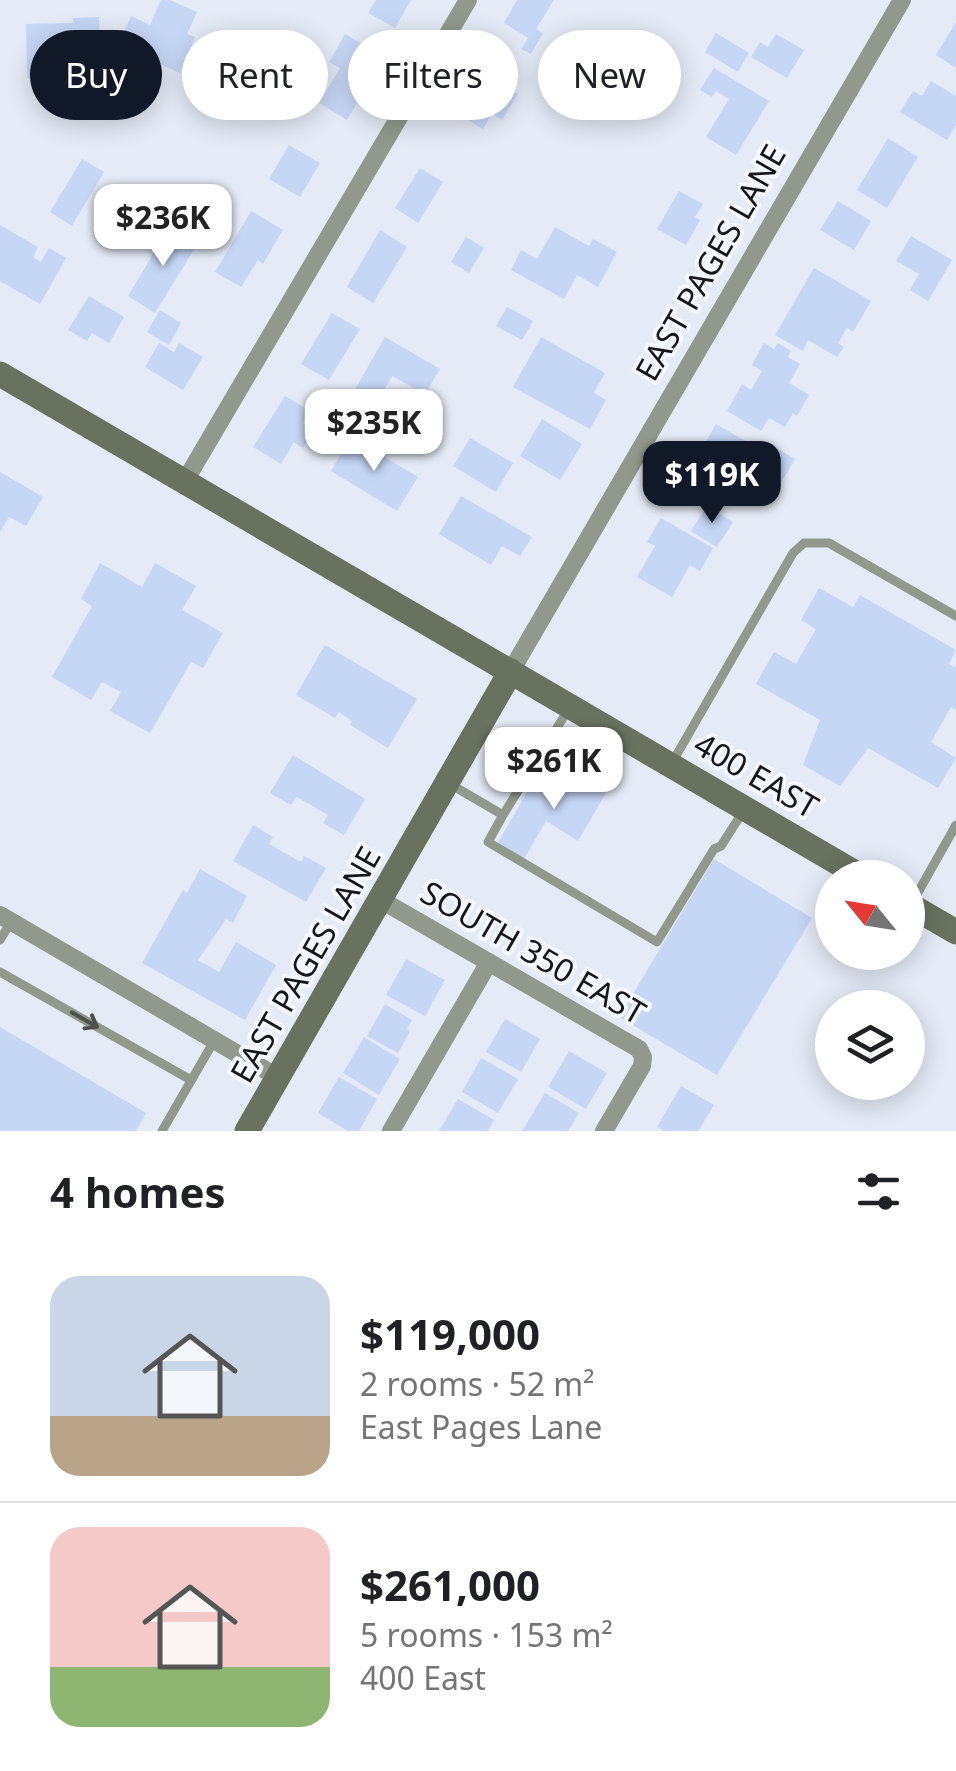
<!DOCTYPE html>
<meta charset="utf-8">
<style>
body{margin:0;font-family:"Noto Sans",sans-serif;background:#f6f6f6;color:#202124;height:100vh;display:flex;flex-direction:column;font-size:38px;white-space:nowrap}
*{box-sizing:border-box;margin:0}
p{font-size:32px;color:#757577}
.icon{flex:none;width:55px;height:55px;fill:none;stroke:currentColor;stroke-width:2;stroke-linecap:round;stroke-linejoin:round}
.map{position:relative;height:1131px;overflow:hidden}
.panel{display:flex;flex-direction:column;background:#fff;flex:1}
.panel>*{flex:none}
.top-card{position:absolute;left:30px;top:30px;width:898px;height:90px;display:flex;gap:20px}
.needle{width:65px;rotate:300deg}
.tools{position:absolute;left:815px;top:860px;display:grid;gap:20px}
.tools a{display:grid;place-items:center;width:110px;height:110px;border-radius:50%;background:#fff;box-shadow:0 5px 25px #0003;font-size:50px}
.price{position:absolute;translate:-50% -85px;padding:0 22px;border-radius:20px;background:#fff;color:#222;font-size:32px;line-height:65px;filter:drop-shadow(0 2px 5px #0008)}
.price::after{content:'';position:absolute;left:50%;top:60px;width:30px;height:22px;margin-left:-15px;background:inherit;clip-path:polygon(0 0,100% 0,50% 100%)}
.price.on{background:#111827;color:#fff}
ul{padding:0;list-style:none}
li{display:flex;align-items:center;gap:30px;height:250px;padding:0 50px}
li+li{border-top:2px solid #e0e0e0}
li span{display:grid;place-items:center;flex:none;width:280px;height:200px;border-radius:30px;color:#555}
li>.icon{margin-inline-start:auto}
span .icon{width:120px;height:120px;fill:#fffc;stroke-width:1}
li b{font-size:42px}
h2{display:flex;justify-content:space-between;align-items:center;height:120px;padding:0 50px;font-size:42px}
.chip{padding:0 35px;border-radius:45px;background:#fff;box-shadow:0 5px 25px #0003;font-size:35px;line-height:90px}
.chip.on{background:#111827;color:#fff}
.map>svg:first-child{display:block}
.building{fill:#c6d6f5}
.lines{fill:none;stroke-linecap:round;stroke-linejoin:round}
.lane{stroke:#91998c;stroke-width:9}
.street{stroke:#91998c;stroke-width:18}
.secondary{stroke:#68725f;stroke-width:25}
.oneway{stroke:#4c514d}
.labels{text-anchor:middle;stroke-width:8;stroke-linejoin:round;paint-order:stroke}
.street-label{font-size:32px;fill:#14161a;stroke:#f4f7fe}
</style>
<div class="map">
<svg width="956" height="1131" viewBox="0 0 956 1131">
<rect width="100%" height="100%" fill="#e4eaf6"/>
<path class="building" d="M161,0H170L197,12L187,34L195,37L180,73L118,45L131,16L150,25Z
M376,0H411L395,28L368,13Z
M517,0H554L536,29L543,33L531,54L521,49L528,38L504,23Z
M99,17L100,52H86V76L27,78L26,24L73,23V18Z
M956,22V68L936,55Z
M716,33L749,53L738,72L705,52Z
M345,34L384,57L347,120L319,103L340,68L329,62Z
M776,34L804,50L787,78L751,57L760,42L768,47Z
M483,60L515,78L509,89L518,94L502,120L492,114L483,129L452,111L469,84L477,89L484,78L475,73Z
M714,68L769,101L736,155L706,137L729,99L716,91L712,97L700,90Z
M931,81L956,96V125L947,140L900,112L913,91L922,96Z
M888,138L918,157L887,208L857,190Z
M289,145L320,163L300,197L269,179Z
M82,159L104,172L72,226L50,212Z
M420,168L443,182L418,223L395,208Z
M679,191L703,204L695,217L700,220L686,245L657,229Z
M838,201L871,221L854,250L820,230Z
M251,211L283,230L263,264L258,260L241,287L215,272Z
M0,225L38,247L33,257L41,262L49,248L66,258L40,304L0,281Z
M170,226L198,243L155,313L128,296Z
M555,227L589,246L593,239L617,252L598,287L577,275L564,299L511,270L521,250L537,259Z
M380,230L407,247L373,303L347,287Z
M911,236L952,260L928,301L910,290L919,274L896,261Z
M466,237L484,248L469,273L451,262Z
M814,268L871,301L853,332L847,328L838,343L844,347L837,357L808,340L803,351L775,335Z
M89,296L124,317L109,343L92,333L87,341L68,330Z
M507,307L533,321L522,340L496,326Z
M160,310L181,323L169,345L147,332Z
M332,313L360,329L329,380L301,364Z
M385,337L440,369L425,394L392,376L375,406L353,393Z
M541,337L605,373L594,393L606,400L590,429L513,387Z
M159,343L174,352L179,343L203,357L183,390L145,367Z
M764,343L774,349L778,343L791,351L788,357L800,364L789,383L809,395L797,416L793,413L785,427L769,418L761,431L727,411L742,384L751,390L762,371L752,365Z
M285,396L310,411L303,423L314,430L303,448L294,442L281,464L253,447Z
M542,419L582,444L560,480L520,456Z
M716,424L749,443L715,502L687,486L708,450L703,447Z
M351,437L418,477L397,511L331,471Z
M470,438L513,463L496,492L453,466Z
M775,447L795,459L782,481L761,469Z
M0,472L43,497L26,526L9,517L0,532Z
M461,496L532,537L520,556L502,546L491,565L439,534Z
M707,506L733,522L717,547L691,531Z
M661,518L713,548L700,571L690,565L672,597L637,577L655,546L647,542Z
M100,563L142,587L155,563L196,586L182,610L223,633L203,668L191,662L150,733L110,711L121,692L102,682L91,700L52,677L92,606L81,599Z
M819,588L853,607L860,595L956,650L949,664L956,668V710L951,707L931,742L956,758L938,788L868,748L840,786L803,765L820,720L756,684L774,652L796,664L816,629L801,620Z
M325,645L417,699L388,748L350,725L352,721L339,712L335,718L296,695Z
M293,755L365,799L344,835L323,823L328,815L297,797L291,805L270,793Z
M578,767L610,786L578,841L546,821L524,859L497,844L533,782L560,797Z
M253,825L273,837L269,844L301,862L304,856L326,868L306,902L233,861Z
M714,859L812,918L717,1075L619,1017Z
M200,869L247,896L233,923L226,919L198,960L219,972L236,942L276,965L245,1020L142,963L183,890L187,893Z
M406,959L445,980L425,1016L386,995Z
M385,1004L412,1020L407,1029L410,1031L398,1053L367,1036Z
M505,1019L540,1039L521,1072L486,1052Z
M0,1027L146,1113L136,1131H0Z
M364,1037L400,1059L379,1095L343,1073Z
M569,1051L607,1073L586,1109L548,1087Z
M481,1058L518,1079L498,1113L462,1092Z
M339,1077L377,1099L359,1131H348L318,1113Z
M681,1086L714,1105L698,1131H664L657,1127Z
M545,1093L579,1113L568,1131H522Z
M458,1099L494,1120L488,1131H439Z"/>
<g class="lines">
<path class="lane" d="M673,761L793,553L804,543H829L956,616
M450,784L503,815L568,710
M503,815L488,842L657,942L714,849L721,846L744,810
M912,903L956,825
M0,940L11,922
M0,972L191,1080
M162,1131L214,1041"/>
<path class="street" d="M185,481L468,0
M511,671L902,0
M381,900L639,1049L643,1057L642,1066L604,1131
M0,915L279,1078
M391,1131L489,962"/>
<path class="secondary" d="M0,374L864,878
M908,904L956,932
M247,1131L511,671"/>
</g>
<defs><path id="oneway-shaft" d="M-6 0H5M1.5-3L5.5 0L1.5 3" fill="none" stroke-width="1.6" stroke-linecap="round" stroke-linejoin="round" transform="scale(2.5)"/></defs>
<use class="oneway" href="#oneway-shaft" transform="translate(85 1020) rotate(30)"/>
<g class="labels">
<g class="street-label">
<text transform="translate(711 263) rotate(-60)" y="11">EAST PAGES LANE</text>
<text transform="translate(756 776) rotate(30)" y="11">400 EAST</text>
<text transform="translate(533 953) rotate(30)" y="11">SOUTH 350 EAST</text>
<text transform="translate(306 965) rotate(-60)" y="11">EAST PAGES LANE</text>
</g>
</g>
</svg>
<div class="tools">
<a><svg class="needle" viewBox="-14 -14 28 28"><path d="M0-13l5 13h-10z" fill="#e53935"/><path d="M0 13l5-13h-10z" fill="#757577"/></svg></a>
<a><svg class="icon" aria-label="layers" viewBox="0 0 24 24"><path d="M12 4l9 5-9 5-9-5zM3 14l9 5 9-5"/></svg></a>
</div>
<b class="price" style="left:163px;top:269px">$236K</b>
<b class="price" style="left:374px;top:474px">$235K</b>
<b class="price on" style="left:712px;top:526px">$119K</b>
<b class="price" style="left:554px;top:812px">$261K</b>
<div class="top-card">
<a class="chip on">Buy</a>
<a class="chip">Rent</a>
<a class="chip">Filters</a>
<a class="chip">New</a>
</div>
</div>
<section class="panel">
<h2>4 homes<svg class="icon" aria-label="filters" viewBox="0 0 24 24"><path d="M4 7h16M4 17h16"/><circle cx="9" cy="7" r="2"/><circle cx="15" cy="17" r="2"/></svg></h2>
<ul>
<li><span style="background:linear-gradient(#c9d6e8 70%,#b9a48a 0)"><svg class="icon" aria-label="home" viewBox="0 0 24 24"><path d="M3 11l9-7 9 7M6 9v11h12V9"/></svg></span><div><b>$119,000</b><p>2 rooms · 52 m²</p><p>East Pages Lane</p></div></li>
<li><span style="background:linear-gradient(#f6c9c9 70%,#8fb573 0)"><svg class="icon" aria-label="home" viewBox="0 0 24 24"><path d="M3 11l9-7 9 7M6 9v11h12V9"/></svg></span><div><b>$261,000</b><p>5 rooms · 153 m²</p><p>400 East</p></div></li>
</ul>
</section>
